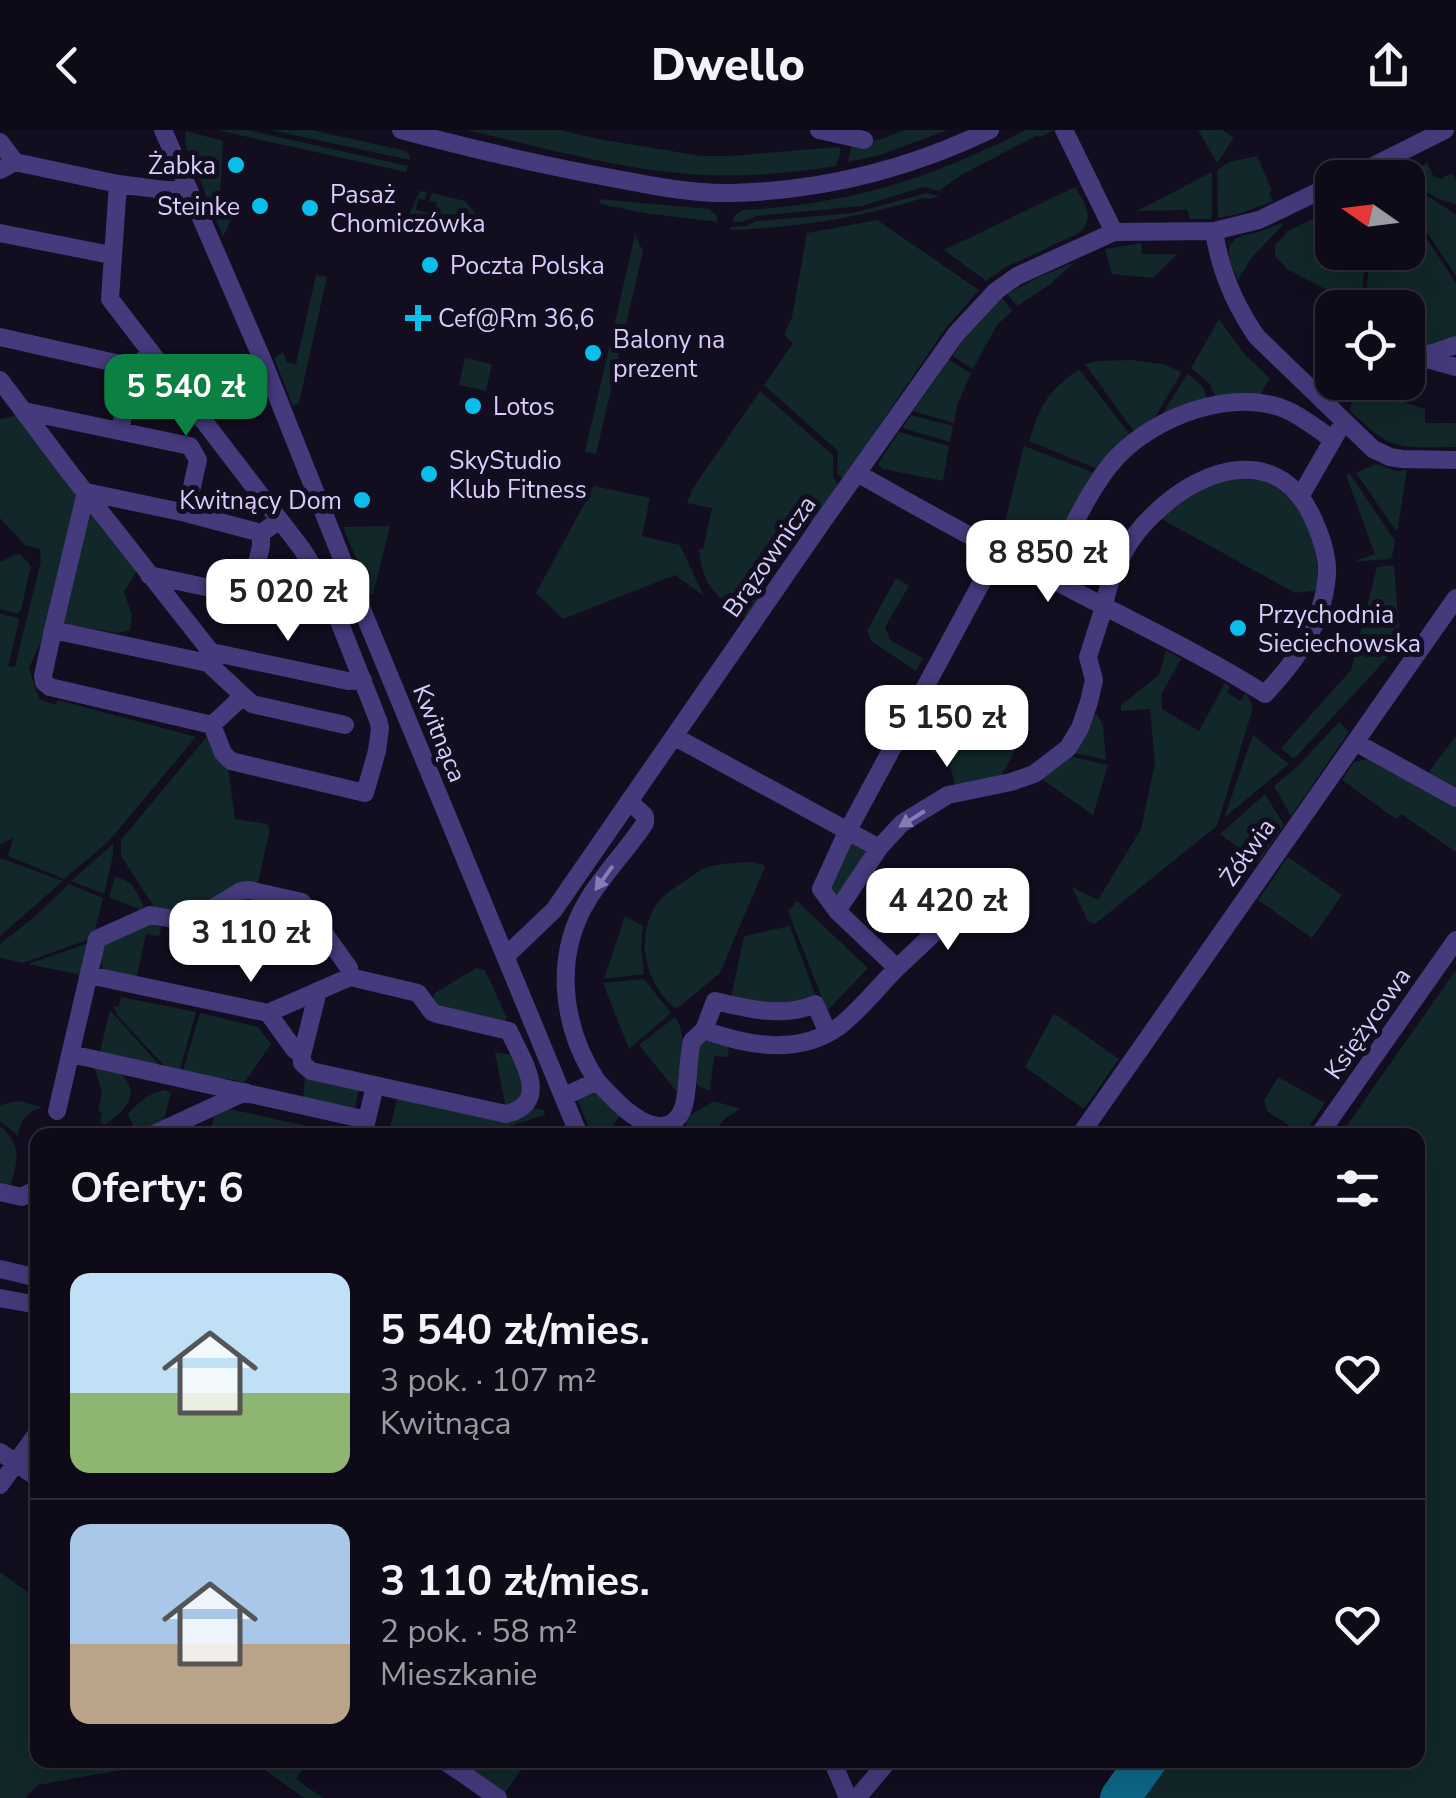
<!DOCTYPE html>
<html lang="pl">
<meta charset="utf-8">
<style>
body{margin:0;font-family:"Nunito Sans",sans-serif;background:#171320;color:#f1f3f6;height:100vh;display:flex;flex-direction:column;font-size:38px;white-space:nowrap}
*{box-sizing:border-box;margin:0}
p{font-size:32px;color:#9b9aa1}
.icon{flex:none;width:55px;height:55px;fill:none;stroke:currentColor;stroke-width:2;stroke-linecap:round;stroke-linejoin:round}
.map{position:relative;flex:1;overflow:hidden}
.side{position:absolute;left:30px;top:998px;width:1395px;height:640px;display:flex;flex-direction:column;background:#0e0a17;border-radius:20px;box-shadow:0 10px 40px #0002,0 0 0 2px #2e2b36}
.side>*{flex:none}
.needle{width:65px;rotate:284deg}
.tools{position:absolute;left:1315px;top:30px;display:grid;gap:20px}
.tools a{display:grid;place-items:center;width:110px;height:110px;border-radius:20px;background:#0e0a17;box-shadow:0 10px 40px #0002,0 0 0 2px #2e2b36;font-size:50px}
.price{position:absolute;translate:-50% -85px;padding:0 22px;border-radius:20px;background:#fff;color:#222;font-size:32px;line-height:65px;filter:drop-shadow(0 2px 5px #0008)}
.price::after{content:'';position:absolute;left:50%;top:60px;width:30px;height:22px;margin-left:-15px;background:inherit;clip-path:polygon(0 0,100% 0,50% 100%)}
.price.active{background:#0b8043;color:#fff}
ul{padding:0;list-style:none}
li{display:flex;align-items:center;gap:30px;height:250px;padding:0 40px}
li+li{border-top:2px solid #2e2b36}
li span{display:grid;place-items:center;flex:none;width:280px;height:200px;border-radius:20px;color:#555}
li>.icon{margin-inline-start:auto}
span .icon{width:120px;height:120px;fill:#fffc;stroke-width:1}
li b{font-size:42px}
h2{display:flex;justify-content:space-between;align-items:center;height:120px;padding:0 40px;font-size:42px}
header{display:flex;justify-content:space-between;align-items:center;height:130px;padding:0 40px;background:#0e0a17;font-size:45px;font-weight:800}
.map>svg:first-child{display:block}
.green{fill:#112729}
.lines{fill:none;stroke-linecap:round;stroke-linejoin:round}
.taxiway{stroke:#0e6686;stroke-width:40}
.minor{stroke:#443a7c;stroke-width:18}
.oneway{fill:#877db6}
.poi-dot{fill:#0abeec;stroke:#120d1f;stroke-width:4}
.labels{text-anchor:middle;stroke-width:10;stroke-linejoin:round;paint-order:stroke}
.poi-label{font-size:25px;fill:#d8cefd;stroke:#120d1f;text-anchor:start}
.street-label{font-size:25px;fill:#d8cefd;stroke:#120d1f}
</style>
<header><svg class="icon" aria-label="back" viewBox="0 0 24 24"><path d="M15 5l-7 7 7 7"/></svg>Dwello<svg class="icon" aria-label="share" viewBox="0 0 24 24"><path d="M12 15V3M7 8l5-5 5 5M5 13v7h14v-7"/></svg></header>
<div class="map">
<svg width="1456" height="1668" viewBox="0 0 1456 1668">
<rect width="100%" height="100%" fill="#120d1f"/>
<path class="green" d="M216,0H247L408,36L406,42Z
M271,0H312L406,21L410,26V30Z
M466,0H560L598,9L702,26H730L839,17L841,21L836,36C787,44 738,48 688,44C613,38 539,16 466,0Z
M904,0H948L880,25L848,32L851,16L882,9Z
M1026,0H1054L1041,7L1036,6L961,45L939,61L923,57L862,76L757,86L741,92H732L735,85L742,80C851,74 929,49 1026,0Z
M1198,0H1223L1234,8L1217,33Z
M186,1L223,11L220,67L229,82V88L231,90L223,107L185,14Z
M1257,26L1272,60L1269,63L1273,71L1239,84L1218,88L1217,40L1229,32Z
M1427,33L1434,47L1441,49L1452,43L1456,50V74L1436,68L1404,47V45Z
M1212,42V89H1190L1187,80L1137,81Z
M1408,54L1456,84V146L1408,74Z
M1075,57C1085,72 1096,89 1079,103L1004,138L986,151L944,120Z
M420,61L427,62L425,70L418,69L416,80L434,84L437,73L429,71L432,63L465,71L488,98L486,105L408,87Z
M927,63L939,66L931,69L923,68C859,88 797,98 730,100L731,97L746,96L756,91L853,83Z
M599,69L709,79L717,86V92L644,83L600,74Z
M1332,80V122L1366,123L1363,155L1369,177H1359L1287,139L1275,126V115L1288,101Z
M1408,80L1456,153V212L1448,215L1408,217V178L1373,177L1367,155L1370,123L1408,122Z
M877,90L979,160L945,199L843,349L837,344L838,321L764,255L793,213L784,205L792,187L807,103Z
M1281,93L1283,95L1252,127L1238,150C1231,136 1220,114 1241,106C1242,105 1256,103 1257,102C1265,100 1274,96 1281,93Z
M635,105L643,121L596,324L585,322Z
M1141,113L1142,124H1177L1153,148L1112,144L1105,119Z
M1075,132L1048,156L1017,176L1007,164L1039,147Z
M316,145L327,147L299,273L293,276L274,228L283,222L287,232L296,234Z
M1002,168L1012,181L997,195L973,239L952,226L978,189Z
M1219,189L1245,225L1270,248L1259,266L1216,268L1209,253L1191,238Z
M465,228L492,234L486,261L459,255Z
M949,230L971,243L957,276L954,293L913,281Z
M1132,230L1163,234L1182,242L1151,294L1136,304L1085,234L1097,231Z
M1079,239L1132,307L1100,340L1029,311C1041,273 1047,262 1079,239Z
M1188,243L1203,257L1208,271L1159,289Z
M1355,256L1425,279V293H1456V317C1435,317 1408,320 1389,312C1374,305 1362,291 1350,281Z
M760,261L833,325V347L839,355L814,393L806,388L756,460L764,465L747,488C717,467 702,457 699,419H703L712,378L687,373L693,358Z
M20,285L138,439L124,462L132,485L130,500L116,503L66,494L45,503L29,538L39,569L55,575L58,570L196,607L109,711L64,749L8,726L13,708L0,714V484L18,488L19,491L8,536L15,537L41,430L40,419L25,415L0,388V289Z
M911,285L953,296L950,312L902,298Z
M899,302L949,316L943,351L883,339L878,334Z
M1024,316L1100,345L1070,395L1023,415L1002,404Z
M1376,334L1396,341L1407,340L1397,402L1356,343Z
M1350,344L1395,411L1392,427L1389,429L1352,432L1375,424L1346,345Z
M1255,347C1306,365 1318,410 1319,460L1295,463L1158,387L1218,348Z
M594,356L650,368L642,406L680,415L704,466L675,445L563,489L536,463Z
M390,396L373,464L371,465L343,397Z
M19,423L31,436L21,480L18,484L0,479V432Z
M1394,435L1400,514L1294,629L1281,618L1351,540L1377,437Z
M896,448L909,456L885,497L891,511L923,528L916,541L871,511L867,501Z
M1166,520L1181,529L1161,565L1162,579L1199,601L1225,553L1230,557L1227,562L1240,571L1246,563L1252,574V581L1217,696L1095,794L1088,791L1072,757L1098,770L1141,699L1155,633L1150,579L1121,581V575L1159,545Z
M931,562L1021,610L999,650L955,655L949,631L907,608Z
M1096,583L1103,595L1106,630L1070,622L1090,588H1093Z
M1339,592L1349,602L1291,686L1274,656L1298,636Z
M208,605L227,630L235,689L267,694L270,699L257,757L190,789L156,780L121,726V710Z
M1253,605L1289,634L1224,688Z
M1455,607L1456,608V658L1428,643Z
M1066,625L1108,635L1093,685L1039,647Z
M1367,629L1456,677V722L1401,684L1396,689L1342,650L1354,632Z
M1265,664L1284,695L1258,733L1220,704Z
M852,709L872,719L838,767L831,765L829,749Z
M113,714V726L104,764L71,751Z
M1288,727L1342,765L1312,808L1258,770Z
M0,728L63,751L0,806Z
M752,732L764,735L765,737L720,843L679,877L675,878C646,855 635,809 655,777C662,765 674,758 685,751C691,747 698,741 705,738C720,733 737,733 752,732Z
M115,747C134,751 135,760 144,776L140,780L109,767Z
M69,754L103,768L93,808L23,833L0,828V814L33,788Z
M797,771L868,838L827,881L788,781Z
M625,786L643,796L641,817L644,844L604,849Z
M149,789L163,791L159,806L146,804L136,851C106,841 98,848 101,812Z
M790,796L815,864C782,878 765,874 731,867L744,806Z
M92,812L81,845L28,834Z
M476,838L485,840L507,888L503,893L442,882L432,873L435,863Z
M1456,840V1668H1130L1156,1630H1418V1005H1340Z
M644,849L671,883L629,919L603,853Z
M121,867L196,882L179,943L169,941L117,885L113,876L119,877Z
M110,880L163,939L125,931V927L113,924L99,926Z
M200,883L258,897L271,914L242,956L238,951L216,947L214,950L182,944Z
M1054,883L1119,929L1084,979L1025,937Z
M675,887C688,903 683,947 682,968L639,915Z
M711,910L729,914L728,927L714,926L710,961L700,957L693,951L691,926L703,911Z
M495,922L516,926L526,962L506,979Z
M93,933C138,943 144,971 104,995L100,992L102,982L98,981L102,962Z
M305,945L359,958L355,980L303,969Z
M1278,947L1325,973L1303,1005L1267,981L1264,971Z
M164,960L171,962L163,994L137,1005L128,984C139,972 147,964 164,960Z
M596,961L622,983L606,1005H592L576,967Z
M398,965L530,977L544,980L545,985L482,1005H388Z
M19,971L43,977C27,982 21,989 18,1006L0,991V975Z
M714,971L741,979L726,988L709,1005H685L687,987Z
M221,977L348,1005H210L215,980Z
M0,996C25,1017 16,1032 10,1060L0,1058Z
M0,1442L37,1469L38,1630H177L38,1655L25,1668H0Z
M251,1630H309L296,1649L323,1668H304Z
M466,1630H528L505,1663L464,1634Z"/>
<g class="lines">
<path class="taxiway" d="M1120,1668L1147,1630"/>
<path class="minor" d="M163,0L263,231L366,489L579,1005
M401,0C472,19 545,36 617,49C654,56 693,64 731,63C821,61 909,39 990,0
M819,0L864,10
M1064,0L1114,102
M0,12L15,32
M0,40L15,32L118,54
M1349,48L1445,0
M189,59L165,60L118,54L110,169L302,419L315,440L335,481L378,590L380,598L377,621L365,663L231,631L223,623L212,595
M1214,101C1220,141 1234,174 1257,207L1373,319L1390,327L1402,329L1456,330
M0,103L111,125
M0,207L120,234L129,242L151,223
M1408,222L1430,224L1456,215
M1420,227L1456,237
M0,250L70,343L211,522L208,533
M24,281L190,316L198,330L186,383
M120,300L131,250L129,242
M1301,365L1338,301
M149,445L327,483L335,481
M1046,447C1067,410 1089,357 1117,327C1156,286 1233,257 1287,280C1304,288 1318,299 1333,310
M249,466L261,416V403
M53,500L86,362L186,383L261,403L279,391
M211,522L348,551L363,550
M243,566L212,595L50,557L44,552L43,546L53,500L208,533L252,574L345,595
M675,607L879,718
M1355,612L1456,668
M837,781L879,718L902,693L948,665L1011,652L1034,644L1068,618L1080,598L1089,572L1094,550L1088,527L1104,477C1109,443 1129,407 1154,384C1205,334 1282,313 1315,393C1322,409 1328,427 1327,445C1323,494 1297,530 1265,564C1200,523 1129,490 1061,454C992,419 924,381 857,343
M506,826L554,780L823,391L956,204L996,161L1017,146L1114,102L1214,101L1259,90L1332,55
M897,838L965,774L973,772L996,784
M89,845L268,883L294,919L302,925V933L311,941L506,984C553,973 521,928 509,901L437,884L432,882L418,863L350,847L268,883
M704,900C748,916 800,926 841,895C861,879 879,856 897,838L837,781L821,759L847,702L998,422
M71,924L367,990
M302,925L318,861
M597,951C561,896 553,825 589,768C606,741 628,719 645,693V686L629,671
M563,967L597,951C612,967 644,1005 670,994C677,990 682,983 684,975C689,955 687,932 692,911L704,900L715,871C748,879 783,888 815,874L828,903
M57,981L97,809L150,785L190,792L241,761L249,760L302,772L349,838L350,847
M152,1005L245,962
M363,1005L375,956
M1080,1005L1456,468
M1319,1005L1456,810
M0,1062L22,1067L38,1058
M0,1139L38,1148
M0,1168L38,1175
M0,1322L38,1348
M0,1355L38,1302
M443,1630L498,1668
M832,1630L848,1668
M857,1668L889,1630"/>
</g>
<defs><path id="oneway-solid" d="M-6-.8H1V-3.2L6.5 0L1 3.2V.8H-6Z" transform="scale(2.5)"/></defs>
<g class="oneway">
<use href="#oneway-solid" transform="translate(912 689) rotate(148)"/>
<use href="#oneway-solid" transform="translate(604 748) rotate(126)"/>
</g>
<g class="poi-dot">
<circle cx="236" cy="35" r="10"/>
<circle cx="260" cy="76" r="10"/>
<circle cx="310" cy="78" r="10"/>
<circle cx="430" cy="135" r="10"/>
<path d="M413 173h10v10h10v10h-10v10h-10v-10h-10v-10h10z"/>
<circle cx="593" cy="223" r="10"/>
<circle cx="473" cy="276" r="10"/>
<circle cx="429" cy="344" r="10"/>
<circle cx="362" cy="370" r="10"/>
<circle cx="1238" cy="498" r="10"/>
</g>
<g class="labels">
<g class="poi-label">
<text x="216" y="44" text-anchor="end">Żabka</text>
<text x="330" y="73">Pasaż<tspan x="330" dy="29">Chomiczówka</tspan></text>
<text x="240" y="85" text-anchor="end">Steinke</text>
<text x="450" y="144">Poczta Polska</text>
<text x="438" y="197">Cef@Rm 36,6</text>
<text x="613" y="218">Balony na<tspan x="613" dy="29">prezent</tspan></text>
<text x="493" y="285">Lotos</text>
<text x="449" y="339">SkyStudio<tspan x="449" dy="29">Klub Fitness</tspan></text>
<text x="342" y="379" text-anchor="end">Kwitnący Dom</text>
<text x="1258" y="493">Przychodnia<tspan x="1258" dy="29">Sieciechowska</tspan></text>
</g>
<g class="street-label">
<text transform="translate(769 426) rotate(-55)" y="9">Brązownicza</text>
<text transform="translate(440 603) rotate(68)" y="9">Kwitnąca</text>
<text transform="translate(1247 722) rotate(-55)" y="9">Żółwia</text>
<text transform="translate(1367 893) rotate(-55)" y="9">Księżycowa</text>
</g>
</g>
</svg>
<div class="tools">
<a><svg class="needle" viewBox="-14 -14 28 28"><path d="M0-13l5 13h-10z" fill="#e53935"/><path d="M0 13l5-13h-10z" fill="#9b9aa1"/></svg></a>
<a><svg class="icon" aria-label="locate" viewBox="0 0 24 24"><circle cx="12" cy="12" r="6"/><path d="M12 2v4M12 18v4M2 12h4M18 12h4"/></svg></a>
</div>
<b class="price active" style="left:186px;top:309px">5 540 zł</b>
<b class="price" style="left:1048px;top:475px">8 850 zł</b>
<b class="price" style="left:288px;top:514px">5 020 zł</b>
<b class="price" style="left:947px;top:640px">5 150 zł</b>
<b class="price" style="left:948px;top:823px">4 420 zł</b>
<b class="price" style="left:251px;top:855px">3 110 zł</b>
<section class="side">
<h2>Oferty: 6<svg class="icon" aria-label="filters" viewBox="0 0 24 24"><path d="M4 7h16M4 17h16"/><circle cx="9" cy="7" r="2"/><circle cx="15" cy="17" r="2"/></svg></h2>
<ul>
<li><span style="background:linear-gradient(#bfe0f5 60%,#8fb573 0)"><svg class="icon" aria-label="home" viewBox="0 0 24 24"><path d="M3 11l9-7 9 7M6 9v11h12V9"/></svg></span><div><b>5 540 zł/mies.</b><p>3 pok. · 107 m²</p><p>Kwitnąca</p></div><svg class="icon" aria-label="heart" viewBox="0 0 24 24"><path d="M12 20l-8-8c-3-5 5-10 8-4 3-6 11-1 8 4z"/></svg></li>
<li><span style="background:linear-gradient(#a9c7e8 60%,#b9a48a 0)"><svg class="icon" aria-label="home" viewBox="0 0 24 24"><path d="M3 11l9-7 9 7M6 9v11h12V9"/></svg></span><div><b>3 110 zł/mies.</b><p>2 pok. · 58 m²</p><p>Mieszkanie</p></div><svg class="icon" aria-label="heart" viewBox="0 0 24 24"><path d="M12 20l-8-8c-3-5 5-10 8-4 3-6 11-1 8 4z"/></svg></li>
</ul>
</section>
</div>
